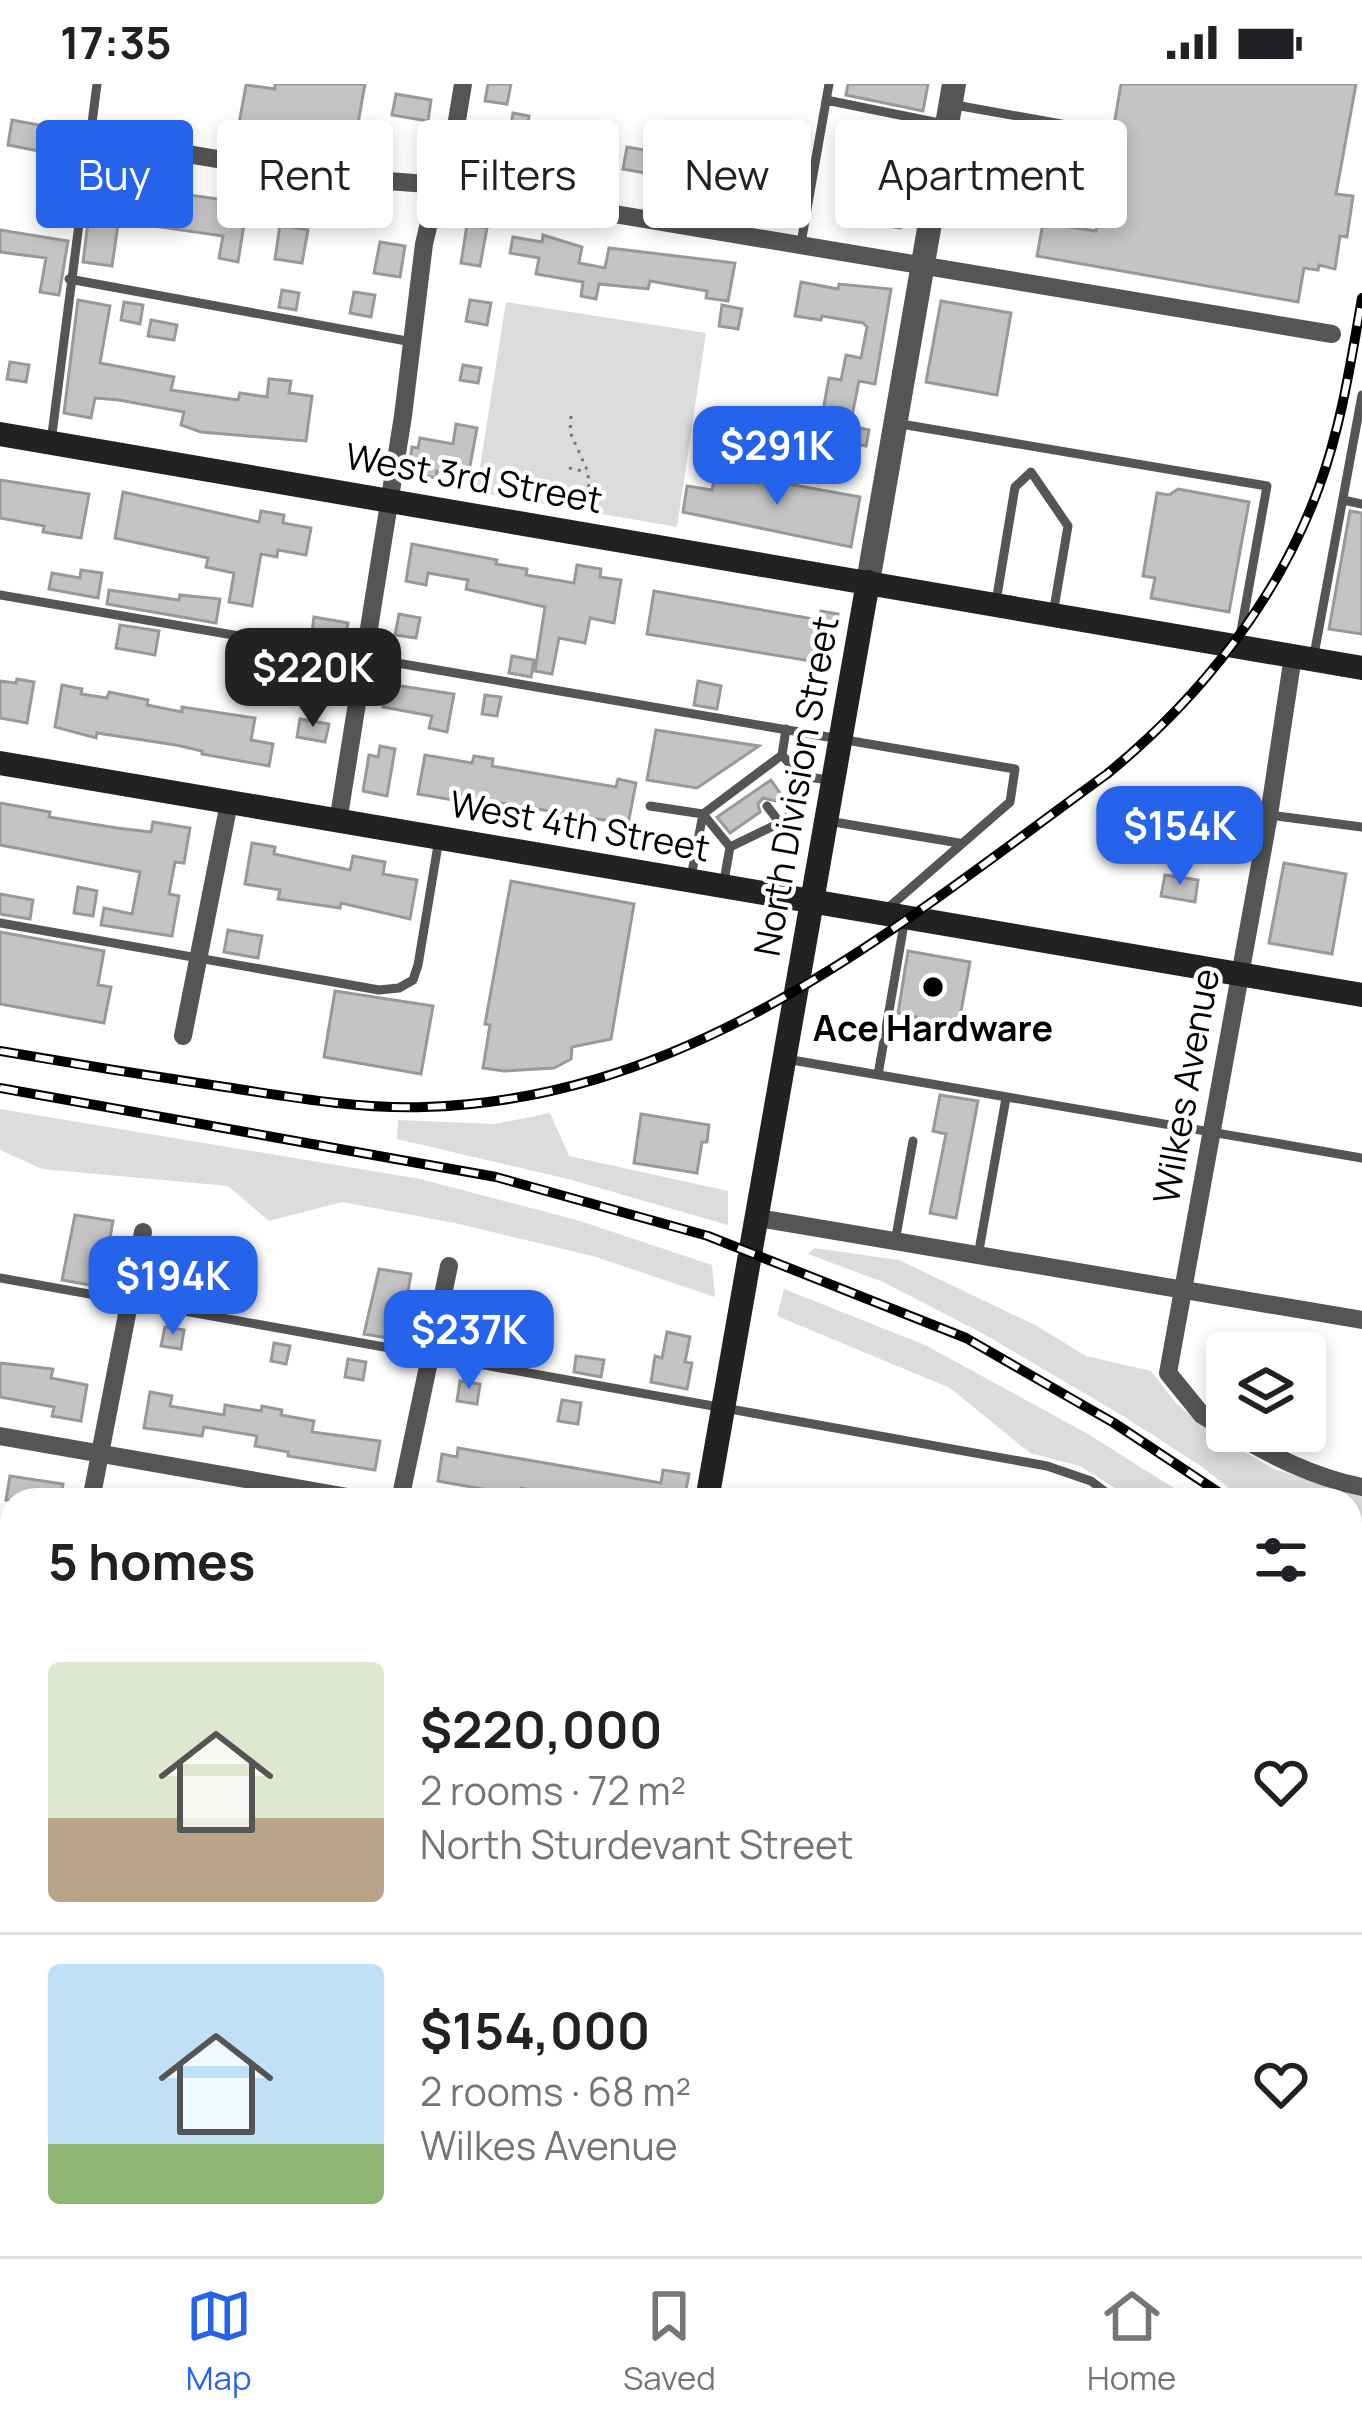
<!DOCTYPE html>
<meta charset="utf-8">
<style>
body{margin:0;font-family:Manrope,sans-serif;background:#f6f6f6;color:#202124;height:100vh;display:flex;flex-direction:column;font-size:45px;white-space:nowrap}
*{box-sizing:border-box;margin:0}
p{font-size:39px;color:#757577}
.icon{flex:none;width:66px;height:66px;fill:none;stroke:currentColor;stroke-width:2;stroke-linecap:round;stroke-linejoin:round}
.map{position:relative;flex:1;overflow:hidden}
.drawer{position:absolute;left:0px;top:1404px;width:1362px;height:768px;display:flex;flex-direction:column;background:#fff;border-radius:36px 36px 0 0;box-shadow:0 6px 18px #0003}
.drawer>*{flex:none}
.hud{position:absolute;left:36px;top:36px;width:1290px;height:108px;display:flex;gap:24px}
.controls{position:absolute;left:1206px;top:1248px;display:grid;gap:24px}
.controls a{display:grid;place-items:center;width:120px;height:120px;border-radius:12px;background:#fff;box-shadow:0 6px 18px #0003;font-size:60px}
.price{position:absolute;translate:-50% -102px;padding:0 27px;border-radius:24px;background:#2563eb;color:#fff;font-size:39px;line-height:78px;filter:drop-shadow(0 3px 6px #0008)}
.price::after{content:'';position:absolute;left:50%;top:72px;width:36px;height:27px;margin-left:-18px;background:inherit;clip-path:polygon(0 0,100% 0,50% 100%)}
.price.on{background:#222;color:#fff}
ul{padding:0;list-style:none}
li{display:flex;align-items:center;gap:36px;height:300px;padding:0 48px}
li+li{border-top:3px solid #e0e0e0}
li span{display:grid;place-items:center;flex:none;width:336px;height:240px;border-radius:12px;color:#555}
li>.icon{margin-inline-start:auto}
span .icon{width:144px;height:144px;fill:#fffc;stroke-width:1}
li b{font-size:51px}
h2{display:flex;justify-content:space-between;align-items:center;height:144px;padding:0 48px;font-size:51px}
.chip{padding:0 42px;border-radius:12px;background:#fff;box-shadow:0 6px 18px #0003;font-size:42px;line-height:108px}
.chip.on{background:#2563eb;color:#fff}
.status{display:flex;justify-content:space-between;align-items:center;height:84px;padding:0 60px;background:#fff;direction:ltr}
.status svg{height:33px;fill:currentColor}
.menu{display:flex;justify-content:space-around;align-items:center;height:168px;border-top:3px solid #e0e0e0;background:#fff;font-size:33px;color:#757577}
.menu a{display:grid;justify-items:center;gap:6px}
.menu .on{color:#2563eb}
.map>svg:first-child{display:block}
.green{fill:#dcdcdc}
.building{fill:#c4c4c4;stroke:#999;stroke-width:3}
.lines{fill:none;stroke-linecap:round;stroke-linejoin:round}
.path{stroke:#777;stroke-width:3;stroke-dasharray:3 6;stroke-linecap:butt}
.service{stroke:#555;stroke-width:9}
.minor{stroke:#555;stroke-width:18}
.tertiary{stroke:#555;stroke-width:24}
.secondary{stroke:#222;stroke-width:24}
.rail-casing{stroke:#000;stroke-width:10}
.rail{stroke:#fff;stroke-width:6;stroke-dasharray:18;stroke-linecap:butt}
.poi-dot{fill:#000;stroke:#fff;stroke-width:4.5}
.labels{text-anchor:middle;stroke-width:9;stroke-linejoin:round;paint-order:stroke}
.street-label{font-size:36px;fill:#000;stroke:#fff}
.poi-label{font-size:36px;font-weight:bold;fill:#000;stroke:#fff}
</style>
<div class="status"><b>17:35</b><svg viewBox="0 0 49 12"><path d="M0 12V9h3v3zM5 12V6h3v6zM10 12V3h3v9zM15 12V0h3v12zM26 1h20v11H26zM47 4h2v5h-2z"/></svg></div>
<div class="map">
<svg width="1362" height="2172" viewBox="0 0 1362 2172">
<rect width="100%" height="100%" fill="#fff"/>
<path class="green" d="M506,218L706,249L677,443L476,408Z
M0,1025L420,1095L577,1136L712,1181L715,1213L596,1173L455,1139L342,1118L269,1137L228,1102L42,1085L0,1066Z
M550,1029L569,1072L728,1107V1141L568,1095L397,1055L398,1036L495,1040Z
M814,1164L899,1176L1037,1242L1086,1272L1151,1287L1176,1319L1213,1350L1274,1385L1362,1411V1509L1350,1500V1416H1244L1202,1383L1123,1332L982,1249L883,1198L808,1170Z
M784,1205L925,1261L1088,1350L1193,1416H1134L1080,1382L1030,1369L950,1304L777,1232Z
M1350,1536L1362,1547V1600L1350,1589Z"/>
<path class="building" d="M275,0H365L357,45L332,41L328,71L265,60L268,44L239,40L246,1L275,5Z
M488,0H511L507,20L485,17Z
M848,0H928L923,27L846,11Z
M1121,0H1356L1336,110L1353,112L1347,153L1340,152L1335,185L1319,181L1318,186L1304,184L1298,218L1037,172L1043,139L1096,147Z
M396,10L431,16L428,37L392,31Z
M513,29L529,32L528,39L545,42L538,79L505,75Z
M12,36L44,42L39,67L8,61Z
M653,53L751,76L788,80L790,73L804,76L800,110L763,104L761,115L706,105L705,109L682,105L684,96L623,85L627,63L650,67Z
M578,54L599,58L593,88L573,84Z
M884,62L910,67L900,144L863,137L871,91L879,93Z
M99,71L117,75L112,106L93,103Z
M125,102L225,116L223,124L246,128L238,178L219,174L223,152L119,137Z
M89,130L119,134L112,182L83,178Z
M280,141L308,146L302,179L275,175Z
M467,141L487,144L480,182L461,179Z
M0,146L68,157L59,211L40,208L46,174L0,168Z
M543,151L582,163L579,179L605,184L609,164L735,179L728,217L706,214L707,207L650,197L648,205L599,200L596,215L581,212L583,198L536,190L539,174L510,169L513,153L542,158Z
M380,158L405,162L400,193L374,189Z
M801,198L838,205L839,200L891,205L875,300L859,297L850,342L869,346L866,362L812,352L814,336L821,337L829,294L841,296L846,271L861,274L867,243L863,239L822,232L821,236L795,232Z
M282,206L299,209L296,226L279,223Z
M354,208L375,211L371,233L350,229Z
M78,216L110,222L100,279L174,293L171,306L238,316L240,309L267,313L269,295L291,297L289,309L312,312L306,357L201,348L181,341L184,328L119,316L95,314L91,334L64,329Z
M470,216L491,219L487,241L466,237Z
M941,217L1011,229L997,311L926,298Z
M124,218L143,221L140,240L121,236Z
M722,221L742,225L738,245L719,242Z
M151,236L177,241L174,256L148,252Z
M10,278L29,281L26,298L7,295Z
M463,281L481,284L478,299L460,296Z
M715,338L738,342L734,358L712,354Z
M456,340L477,344L468,393L437,387L436,394L408,389L412,363L418,364L420,354L453,360Z
M716,387L860,413L851,463L683,428L687,402L712,406Z
M0,396L89,410L81,454L43,448L44,442L0,434Z
M1178,405L1249,418L1229,528L1151,514L1155,494L1143,492L1157,409L1169,411Z
M123,408L259,438L261,427L284,431L283,439L311,444L306,471L278,466L277,473L261,470L252,522L229,518L234,489L206,483L208,474L115,454Z
M1350,427L1362,429V550L1329,545Z
M412,460L497,476L496,480L527,485L526,491L574,499L577,481L601,485L600,493L621,496L614,539L590,534L585,559L559,554L552,590L535,587L545,523L466,505L468,496L428,489L426,501L406,497Z
M81,486L102,489L98,514L49,505L52,489L80,494Z
M109,506L179,516L180,511L220,515L216,539L107,520Z
M654,507L819,536L821,527L838,530L829,580L647,550Z
M399,530L420,534L416,554L395,551Z
M314,533L348,539L344,561L311,555Z
M120,541L159,547L155,571L116,564Z
M512,572L534,576L531,593L509,589Z
M298,584L332,590L328,610L295,604Z
M17,595L34,598L27,639L0,634V597L16,599Z
M698,597L721,602L717,625L694,621Z
M387,600L454,610L447,648L429,644L432,632L383,623Z
M62,601L82,605L81,610L107,614L109,608L148,616L147,621L182,628V623L255,634L251,656L273,660L269,682L202,670V667L176,661L97,649L96,654L55,643Z
M485,611L501,613L497,632L482,630Z
M300,635L329,640L325,658L297,653Z
M656,646L759,662L697,704L647,696Z
M380,662L395,665L387,712L363,707L369,671L378,673Z
M425,671L472,679L474,672L493,675L492,682L616,703L618,695L636,699L628,740L459,712V717L418,710Z
M771,696L782,712L775,717L763,714L758,720L760,728L730,749L717,733Z
M0,719L50,728L49,733L117,744L151,748L153,738L190,744L184,779L175,778L169,810L179,812L172,852L101,841L104,824L132,830L140,788L0,761Z
M252,759L275,763L274,770L350,786L353,772L385,778L383,790L417,796L410,835L341,819L340,824L278,815L280,806L245,800Z
M1284,779L1346,790L1332,870L1269,859Z
M1165,791L1198,796L1195,818L1161,812Z
M511,797L634,820L611,955L572,963L571,975L554,984L504,987L483,984L490,941L485,940Z
M78,803L97,807L93,832L74,829Z
M0,810L33,816L30,835L0,830Z
M228,846L262,852L258,874L224,868Z
M0,848L104,867L98,901L111,903L104,939L0,920Z
M908,867L970,878L958,944L915,937L916,933L898,929Z
M335,907L433,922L421,990L324,973Z
M940,1011L978,1017L956,1134L930,1129L946,1050L933,1047Z
M641,1030L709,1041L707,1058H702L697,1089L634,1079Z
M75,1131L113,1137L106,1176L112,1177L107,1204L62,1196Z
M379,1185L411,1190L406,1218L395,1216L388,1254L364,1250Z
M184,1203L222,1210L219,1224L181,1217Z
M478,1223L547,1235L541,1268L472,1255Z
M165,1243L184,1246L181,1265L161,1262Z
M667,1248L690,1253L685,1278L692,1279L687,1305L651,1298L655,1272L662,1274Z
M274,1259L290,1262L286,1280L271,1277Z
M576,1272L604,1276L601,1293L574,1288Z
M348,1275L366,1278L363,1296L345,1293Z
M0,1279L53,1285L51,1294L87,1301L81,1337L52,1332L54,1323L0,1313Z
M460,1297L480,1300L477,1320L457,1317Z
M150,1308L172,1312L170,1322L224,1331L225,1321L261,1327L262,1322L282,1326L281,1331L314,1337L312,1348L380,1357L375,1386L288,1372V1368L255,1362L257,1352L204,1343L202,1352L144,1344Z
M562,1316L581,1319L578,1340L558,1337Z
M458,1364L661,1399L663,1386L689,1390L684,1416H576L521,1404L520,1410L499,1408L438,1397L442,1370L457,1373Z
M10,1392L63,1400L61,1416H6Z"/>
<g class="lines">
<path class="path" d="M571,332L570,348L588,388L590,424
M569,384L587,388"/>
<path class="service" d="M826,16L944,40
M955,21L1100,47
M801,159L829,0
M69,195L412,258
M895,339L1267,402L1239,558
M51,358L97,0
M1343,416L1362,420
M0,511L1015,685L1010,718L888,824
M996,518L1015,403L1031,388L1068,442L1053,530
M1314,571L1362,311
M786,645L782,671L800,692
M650,722L703,730L730,763L724,797
M767,722L780,739
M1269,731L1362,743
M828,737L959,759
M730,763L788,735L800,692L829,696
M691,793L703,730L782,671
M0,839L379,906L399,904L413,896L418,881L439,755
M786,975L1362,1074
M878,991L905,834
M895,1158L913,1057
M978,1172L1006,1014
M0,1194L1047,1382L1091,1397L1116,1416
M0,1506L12,1508
M1350,1608L1362,1619
M1351,1759L1362,1698
M0,1815L12,1817
M0,2085L12,2087
M420,2160L484,2172
M1276,2172L1278,2160"/>
<path class="minor" d="M90,54L320,92L441,101L1332,250
M338,738L403,332L424,160L434,118L449,85L463,0
M183,952L229,719
M759,1134L1362,1236
M1227,1346L1202,1331L1168,1289L1269,731L1293,572
M1229,1347C1273,1372 1312,1393 1362,1403
M0,1352L365,1416
M91,1416L143,1148
M400,1416L449,1182
M0,1662L12,1664
M1351,1756L1362,1758
M0,1893L12,1831
M1350,1900L1362,1903
M0,1971L12,1973
M1060,2160L1122,2171
M0,2171L3,2172
M254,2172L256,2160"/>
<path class="tertiary" d="M868,498L954,0"/>
<path class="secondary" d="M0,350L1362,584
M0,679L1362,911
M707,1416L868,498
M564,2172L566,2160"/>
<g class="rail-casing">
<path id="rail" d="M0,967C75,980 150,992 225,1003C290,1013 357,1025 424,1023C696,1015 897,842 1107,690C1199,615 1278,516 1319,403C1341,343 1351,277 1362,214
M0,1004L496,1093L708,1152L966,1254L1114,1339L1230,1416
M1350,1513L1362,1523"/>
</g>
<use href="#rail" class="rail"/>
</g>
<circle class="poi-dot" cx="933" cy="903" r="12"/>
<g class="labels">
<g class="street-label">
<text transform="translate(474 394) rotate(10)" y="13">West 3rd Street</text>
<text transform="translate(796 702) rotate(-80)" y="13">North Division Street</text>
<text transform="translate(580 742) rotate(10)" y="13">West 4th Street</text>
<text transform="translate(1186 1002) rotate(-80)" y="13">Wilkes Avenue</text>
</g>
<g class="poi-label">
<text x="933" y="957">Ace Hardware</text>
</g>
</g>
</svg>
<div class="controls">
<a><svg class="icon" aria-label="layers" viewBox="0 0 24 24"><path d="M12 4l9 5-9 5-9-5zM3 14l9 5 9-5"/></svg></a>
</div>
<b class="price" style="left:777px;top:424px">$291K</b>
<b class="price on" style="left:313px;top:646px">$220K</b>
<b class="price" style="left:1180px;top:804px">$154K</b>
<b class="price" style="left:173px;top:1254px">$194K</b>
<b class="price" style="left:469px;top:1308px">$237K</b>
<div class="hud">
<a class="chip on">Buy</a>
<a class="chip">Rent</a>
<a class="chip">Filters</a>
<a class="chip">New</a>
<a class="chip">Apartment</a>
</div>
<section class="drawer">
<h2>5 homes<svg class="icon" aria-label="filters" viewBox="0 0 24 24"><path d="M4 7h16M4 17h16"/><circle cx="9" cy="7" r="2"/><circle cx="15" cy="17" r="2"/></svg></h2>
<ul>
<li><span style="background:linear-gradient(#dfe7d0 65%,#b9a48a 0)"><svg class="icon" aria-label="home" viewBox="0 0 24 24"><path d="M3 11l9-7 9 7M6 9v11h12V9"/></svg></span><div><b>$220,000</b><p>2 rooms · 72 m²</p><p>North Sturdevant Street</p></div><svg class="icon" aria-label="heart" viewBox="0 0 24 24"><path d="M12 20l-8-8c-3-5 5-10 8-4 3-6 11-1 8 4z"/></svg></li>
<li><span style="background:linear-gradient(#bfe0f5 75%,#8fb573 0)"><svg class="icon" aria-label="home" viewBox="0 0 24 24"><path d="M3 11l9-7 9 7M6 9v11h12V9"/></svg></span><div><b>$154,000</b><p>2 rooms · 68 m²</p><p>Wilkes Avenue</p></div><svg class="icon" aria-label="heart" viewBox="0 0 24 24"><path d="M12 20l-8-8c-3-5 5-10 8-4 3-6 11-1 8 4z"/></svg></li>
</ul>
</section>
</div>
<nav class="menu">
<a class="on"><svg class="icon" aria-label="map" viewBox="0 0 24 24"><path d="M3 6l6-2 6 2 6-2v14l-6 2-6-2-6 2zM9 4v14M15 6v14"/></svg>Map</a>
<a><svg class="icon" aria-label="saved" viewBox="0 0 24 24"><path d="M7 4h10v16l-5-4-5 4z"/></svg>Saved</a>
<a><svg class="icon" aria-label="home" viewBox="0 0 24 24"><path d="M3 11l9-7 9 7M6 9v11h12V9"/></svg>Home</a>
</nav>
